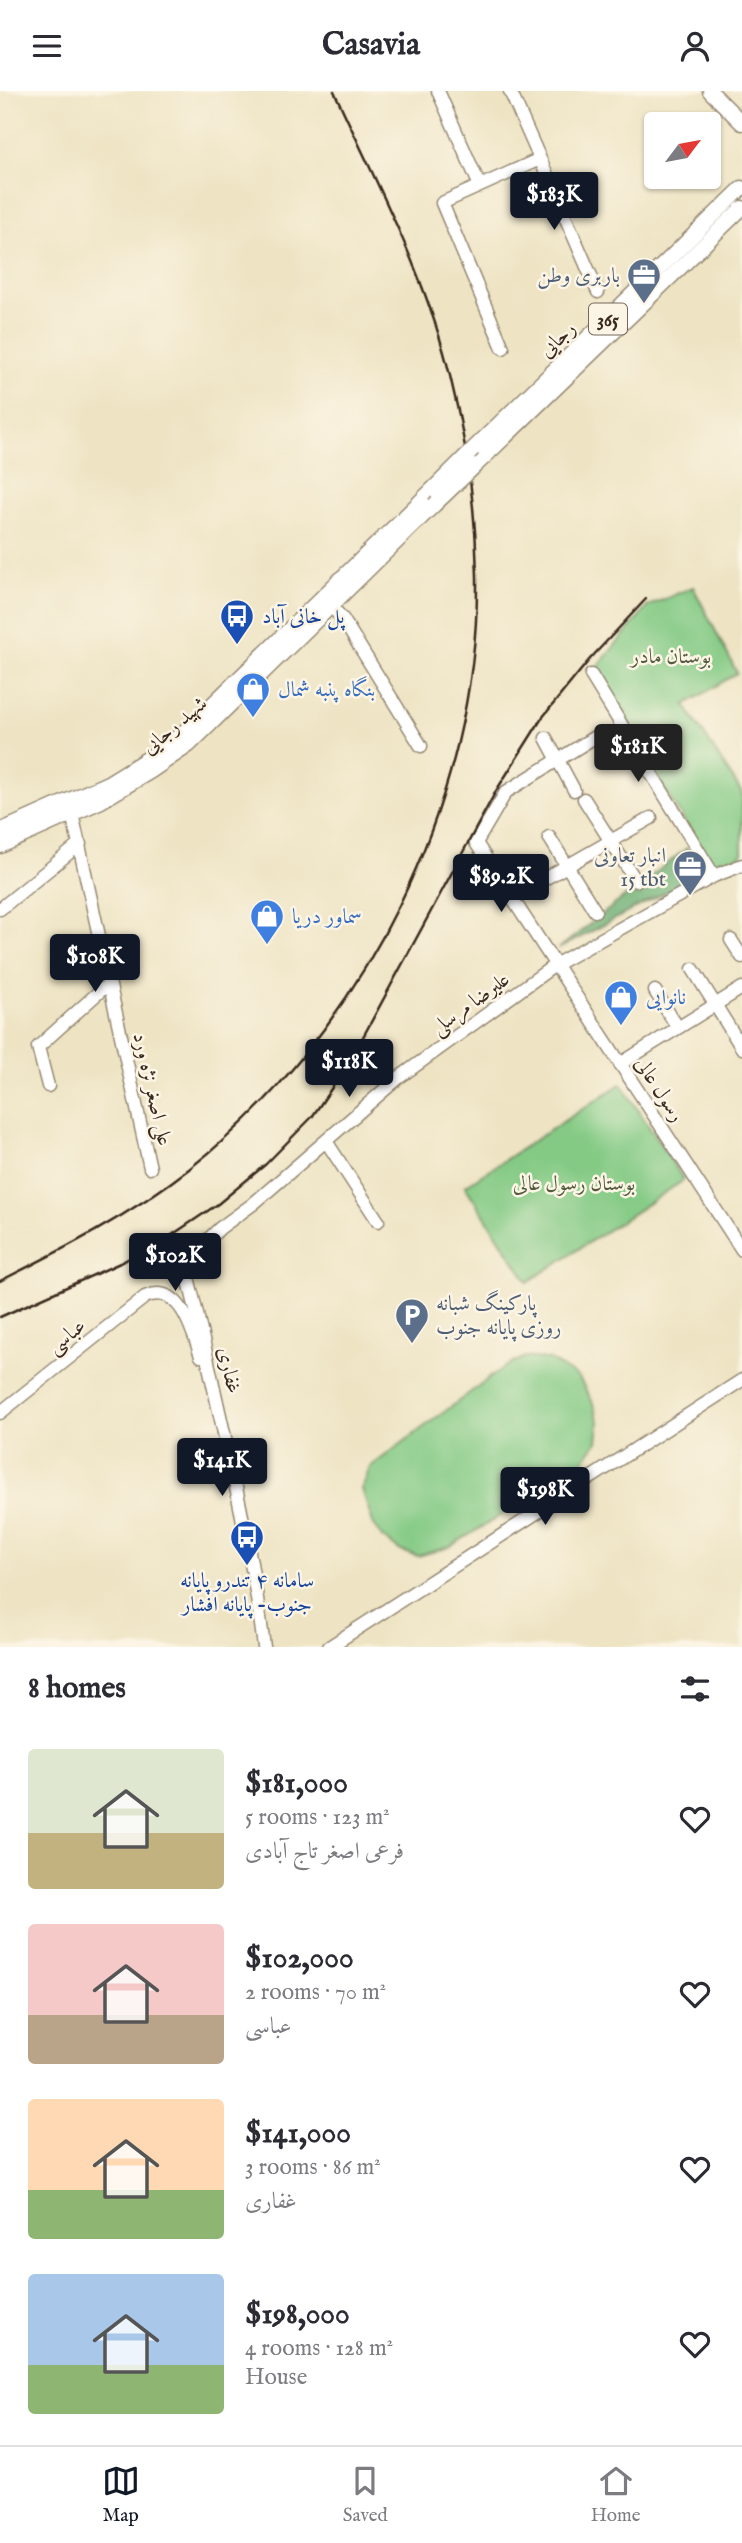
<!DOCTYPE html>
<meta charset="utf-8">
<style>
body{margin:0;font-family:"IM FELL English",Amiri,serif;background:#f7f7f7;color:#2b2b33;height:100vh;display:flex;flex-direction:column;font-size:26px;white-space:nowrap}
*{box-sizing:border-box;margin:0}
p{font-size:23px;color:#7c7c81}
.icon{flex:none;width:38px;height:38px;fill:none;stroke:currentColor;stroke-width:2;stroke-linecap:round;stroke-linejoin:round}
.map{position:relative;height:1556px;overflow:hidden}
.drawer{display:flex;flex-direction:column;background:#fff;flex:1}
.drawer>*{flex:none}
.needle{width:46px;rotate:58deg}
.tools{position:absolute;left:644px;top:21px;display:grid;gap:14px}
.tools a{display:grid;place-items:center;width:77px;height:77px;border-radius:7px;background:#fff;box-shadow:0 2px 5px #0004;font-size:35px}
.price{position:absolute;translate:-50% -60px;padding:0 16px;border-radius:7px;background:#111827;color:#fff;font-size:23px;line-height:46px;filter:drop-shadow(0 2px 4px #0008)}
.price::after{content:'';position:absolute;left:50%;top:42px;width:21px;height:16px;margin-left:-10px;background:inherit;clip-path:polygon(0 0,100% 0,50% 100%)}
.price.selected{background:#222;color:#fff}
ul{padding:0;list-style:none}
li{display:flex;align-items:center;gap:21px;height:175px;padding:0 28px}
li span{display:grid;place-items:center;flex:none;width:196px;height:140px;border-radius:7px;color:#555}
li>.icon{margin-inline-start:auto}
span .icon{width:84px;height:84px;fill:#fffc;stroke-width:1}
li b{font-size:30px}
h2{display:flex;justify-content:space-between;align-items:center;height:84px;padding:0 28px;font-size:30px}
header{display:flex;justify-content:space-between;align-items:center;height:91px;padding:0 28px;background:#fff;font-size:32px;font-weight:700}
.tab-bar{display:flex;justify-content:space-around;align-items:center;height:98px;border-top:2px solid #e1e1e2;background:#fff;font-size:19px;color:#7c7c81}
.tab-bar a{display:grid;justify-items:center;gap:4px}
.tab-bar .selected{color:#111827}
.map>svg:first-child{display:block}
.green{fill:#84ca85;stroke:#607a52;stroke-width:2}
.forest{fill:#6bae72;stroke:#536c48;stroke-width:2}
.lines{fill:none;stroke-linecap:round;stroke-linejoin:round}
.minor-casing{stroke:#948771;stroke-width:15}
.major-casing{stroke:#948771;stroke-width:17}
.minor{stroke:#fff;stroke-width:12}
.major{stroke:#fff;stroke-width:14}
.rail{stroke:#3b2a1e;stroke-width:2.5}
.major-bridge-casing{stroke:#948771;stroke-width:17;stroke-linecap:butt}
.major-bridge{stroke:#fff;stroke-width:14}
.labels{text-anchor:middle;stroke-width:5;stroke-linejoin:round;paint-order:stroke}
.shield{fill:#fcf5e5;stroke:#75675a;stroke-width:2}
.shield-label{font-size:19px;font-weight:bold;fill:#3b2a1e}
.service-label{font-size:21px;fill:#4e5e75;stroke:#fcf5e5;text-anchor:end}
.street-label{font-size:21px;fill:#3b2a1e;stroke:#fcf5e5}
.transit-label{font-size:21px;fill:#164399;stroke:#fcf5e5;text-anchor:start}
.park-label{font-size:21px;fill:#515a3d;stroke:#fcf5e5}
.shop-label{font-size:21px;fill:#366cbe;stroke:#fcf5e5;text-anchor:start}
</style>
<header><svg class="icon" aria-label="menu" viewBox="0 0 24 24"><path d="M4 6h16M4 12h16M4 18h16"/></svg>Casavia<svg class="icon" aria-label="person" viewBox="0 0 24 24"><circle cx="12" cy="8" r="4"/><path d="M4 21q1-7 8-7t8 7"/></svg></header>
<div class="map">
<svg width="742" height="1556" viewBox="0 0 742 1556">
<rect width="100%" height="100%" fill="#fcf5e5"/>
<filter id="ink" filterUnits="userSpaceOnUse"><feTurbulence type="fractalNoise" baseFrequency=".0143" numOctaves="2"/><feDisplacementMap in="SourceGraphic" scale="14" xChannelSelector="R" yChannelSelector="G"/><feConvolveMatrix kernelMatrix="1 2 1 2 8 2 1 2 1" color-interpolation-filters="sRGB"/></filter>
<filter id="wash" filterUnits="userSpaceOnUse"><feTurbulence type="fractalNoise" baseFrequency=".00686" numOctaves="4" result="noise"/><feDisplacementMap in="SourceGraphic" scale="28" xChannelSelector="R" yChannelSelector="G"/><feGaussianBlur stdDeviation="1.57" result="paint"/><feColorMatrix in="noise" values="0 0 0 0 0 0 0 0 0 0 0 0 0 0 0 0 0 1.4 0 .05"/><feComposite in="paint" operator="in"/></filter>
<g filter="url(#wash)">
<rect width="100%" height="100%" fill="#eee4c4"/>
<path class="green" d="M693,496L737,582L685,614L742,702V764L712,775L593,581L648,515Z
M621,993L684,1089L528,1191L465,1095Z
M525,1266L550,1269L579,1287L592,1310L599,1331L597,1351L578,1377L449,1456L418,1465L401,1460L382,1446L373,1432L362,1398L370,1376L503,1277Z"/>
<path class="forest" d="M687,757L708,779L558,858Z"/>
</g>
<g filter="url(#ink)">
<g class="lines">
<g class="minor-casing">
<path id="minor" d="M438,0L480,95
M540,68L598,201
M503,257L442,112L540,68L510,0
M331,515L342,527L421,655
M591,584L714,785
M598,644L506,701L476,752L742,1159
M546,647L574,699
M584,708L636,790
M70,713L150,1077
M549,746L595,820
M511,807L651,727
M0,818L80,753
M731,849L742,866
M693,878L742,957
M655,900L678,937
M620,973L742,897
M48,995L38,956L109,892
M326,1050L378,1130
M0,1322L145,1206C181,1191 192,1240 201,1265
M264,1556C254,1476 237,1399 219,1320C208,1272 198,1223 185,1175L186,1170L220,1137L253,1113L397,988L555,874L714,785L742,774
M329,1556L742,1289"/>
</g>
<g class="major-casing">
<path id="major" d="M710,0L742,32
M473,358L742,97
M476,374L742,117
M0,740L108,692L155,663L183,642L432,399
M0,755L101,710L151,680L189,654L434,414"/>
</g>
<use href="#minor" class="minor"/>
<use href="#major" class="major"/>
<path class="rail" d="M0,1190C66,1157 130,1124 189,1078C363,942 480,707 477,485C476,420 467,353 451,289C428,188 377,94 334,0
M0,1226L120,1172L166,1148L218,1113L266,1073L312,1026L350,970L496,700L542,627L590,568L646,508"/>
<g class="major-bridge-casing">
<path id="major-bridge" d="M432,399L473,358
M434,414L476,374"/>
</g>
<use href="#major-bridge" class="major-bridge"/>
</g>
</g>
<defs>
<g id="office-pin" transform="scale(1.75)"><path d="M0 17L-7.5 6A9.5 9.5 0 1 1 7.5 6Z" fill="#5c6f8a" stroke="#fcf5e5"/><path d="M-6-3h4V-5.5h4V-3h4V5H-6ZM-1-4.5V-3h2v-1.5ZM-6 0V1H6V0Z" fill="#fff"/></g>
<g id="bus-pin" transform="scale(1.75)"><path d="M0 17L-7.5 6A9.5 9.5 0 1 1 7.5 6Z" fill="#1a4fb4" stroke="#fcf5e5"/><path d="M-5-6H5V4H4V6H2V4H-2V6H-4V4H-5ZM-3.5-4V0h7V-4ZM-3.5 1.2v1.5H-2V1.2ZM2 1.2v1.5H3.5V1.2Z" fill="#fff"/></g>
<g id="shop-pin" transform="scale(1.75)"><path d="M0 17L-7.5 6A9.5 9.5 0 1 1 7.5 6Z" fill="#3f7fe0" stroke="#fcf5e5"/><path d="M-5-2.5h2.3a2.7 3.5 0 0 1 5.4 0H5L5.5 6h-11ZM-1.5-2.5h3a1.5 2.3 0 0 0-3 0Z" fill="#fff"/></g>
<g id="parking-pin" transform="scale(1.75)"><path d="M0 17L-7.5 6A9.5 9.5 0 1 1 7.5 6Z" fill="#5c6f8a" stroke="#fcf5e5"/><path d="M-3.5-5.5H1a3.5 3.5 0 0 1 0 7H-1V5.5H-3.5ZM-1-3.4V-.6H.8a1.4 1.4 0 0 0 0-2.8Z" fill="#fff"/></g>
</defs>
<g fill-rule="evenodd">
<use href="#office-pin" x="644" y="184"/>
<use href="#bus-pin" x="237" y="525"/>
<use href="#shop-pin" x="253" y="598"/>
<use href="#office-pin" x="690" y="776"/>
<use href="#shop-pin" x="267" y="825"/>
<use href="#shop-pin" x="621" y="906"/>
<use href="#parking-pin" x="412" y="1224"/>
<use href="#bus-pin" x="247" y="1446"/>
</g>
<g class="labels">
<rect class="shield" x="589" y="212.5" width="38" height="31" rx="5"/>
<g class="shield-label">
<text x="608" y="235">365</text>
</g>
<g class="service-label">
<text x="620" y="191">باربری وطن</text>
<text x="666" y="771">انبار تعاونی<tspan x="666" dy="24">15 tbt</tspan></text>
<text x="436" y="1219" text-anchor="start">پارکینگ شبانه<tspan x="436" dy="24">روزی پایانه جنوب</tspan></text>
</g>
<g class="street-label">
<text transform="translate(557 248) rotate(-44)" y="7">رجایی</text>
<text transform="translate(174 634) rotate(-40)" y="7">شهید رجایی</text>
<text transform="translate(470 912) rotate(-36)" y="7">علیرضا مرسلی</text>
<text transform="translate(153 998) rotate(77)" y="7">علی اصغر نژه ورد</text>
<text transform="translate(660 998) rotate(57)" y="7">رسول عالی</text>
<text transform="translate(66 1245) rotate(-39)" y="7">عباسی</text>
<text transform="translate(230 1279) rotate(78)" y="7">غفاری</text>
</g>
<g class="transit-label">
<text x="262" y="532">پل خانی آباد</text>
<text x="247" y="1496" text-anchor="middle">سامانه ۴ تندرو پایانه<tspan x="247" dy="24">جنوب- پایانه افشار</tspan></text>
</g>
<g class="park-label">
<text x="671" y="572">بوستان مادر</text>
<text x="574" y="1099">بوستان رسول عالی</text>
</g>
<g class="shop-label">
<text x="278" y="605">بنگاه پنبه شمال</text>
<text x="292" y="832">سماور دریا</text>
<text x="646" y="913">نانوایی</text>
</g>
</g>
</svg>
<div class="tools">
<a><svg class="needle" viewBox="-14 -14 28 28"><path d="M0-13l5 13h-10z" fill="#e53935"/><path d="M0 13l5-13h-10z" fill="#7c7c81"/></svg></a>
</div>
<b class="price" style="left:554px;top:141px">$183K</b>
<b class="price selected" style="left:638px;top:693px">$181K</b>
<b class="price" style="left:501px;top:823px">$89.2K</b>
<b class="price" style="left:95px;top:903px">$108K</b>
<b class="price" style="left:349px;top:1008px">$118K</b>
<b class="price" style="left:175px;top:1202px">$102K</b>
<b class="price" style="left:222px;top:1407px">$141K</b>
<b class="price" style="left:545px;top:1436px">$198K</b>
</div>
<section class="drawer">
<h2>8 homes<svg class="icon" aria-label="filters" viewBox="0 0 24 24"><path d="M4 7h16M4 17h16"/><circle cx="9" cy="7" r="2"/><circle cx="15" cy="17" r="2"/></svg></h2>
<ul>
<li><span style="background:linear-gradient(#dfe7d0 60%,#c2b280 0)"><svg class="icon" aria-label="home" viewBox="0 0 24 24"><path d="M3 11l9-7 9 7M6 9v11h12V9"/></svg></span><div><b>$181,000</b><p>5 rooms · 123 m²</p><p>فرعی اصغر تاج آبادی</p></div><svg class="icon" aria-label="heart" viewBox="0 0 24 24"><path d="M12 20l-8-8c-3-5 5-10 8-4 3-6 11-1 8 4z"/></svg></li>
<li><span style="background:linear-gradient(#f6c9c9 65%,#b9a48a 0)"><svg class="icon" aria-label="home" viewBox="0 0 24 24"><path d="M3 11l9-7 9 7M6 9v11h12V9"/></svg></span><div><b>$102,000</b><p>2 rooms · 70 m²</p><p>عباسی</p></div><svg class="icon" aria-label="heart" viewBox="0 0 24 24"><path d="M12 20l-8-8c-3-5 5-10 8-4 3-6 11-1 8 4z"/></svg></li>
<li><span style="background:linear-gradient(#ffd9b3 65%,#8fb573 0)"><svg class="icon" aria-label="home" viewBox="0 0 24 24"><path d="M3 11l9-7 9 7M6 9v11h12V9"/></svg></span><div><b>$141,000</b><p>3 rooms · 86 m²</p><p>غفاری</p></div><svg class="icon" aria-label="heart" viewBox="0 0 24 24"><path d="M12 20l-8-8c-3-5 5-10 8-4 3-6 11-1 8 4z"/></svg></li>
<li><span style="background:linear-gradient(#a9c7e8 65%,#8fb573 0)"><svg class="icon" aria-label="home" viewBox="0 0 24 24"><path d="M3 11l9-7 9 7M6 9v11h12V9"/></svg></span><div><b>$198,000</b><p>4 rooms · 128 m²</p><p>House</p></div><svg class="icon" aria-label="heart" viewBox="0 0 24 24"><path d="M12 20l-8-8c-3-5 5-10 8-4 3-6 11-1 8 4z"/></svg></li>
</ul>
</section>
<nav class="tab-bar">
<a class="selected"><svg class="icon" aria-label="map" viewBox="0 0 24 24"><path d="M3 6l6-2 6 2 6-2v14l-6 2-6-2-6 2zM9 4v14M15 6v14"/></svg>Map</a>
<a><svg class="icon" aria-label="saved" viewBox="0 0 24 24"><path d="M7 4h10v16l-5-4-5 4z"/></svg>Saved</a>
<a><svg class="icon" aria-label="home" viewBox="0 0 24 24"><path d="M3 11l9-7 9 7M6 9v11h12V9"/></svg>Home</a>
</nav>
